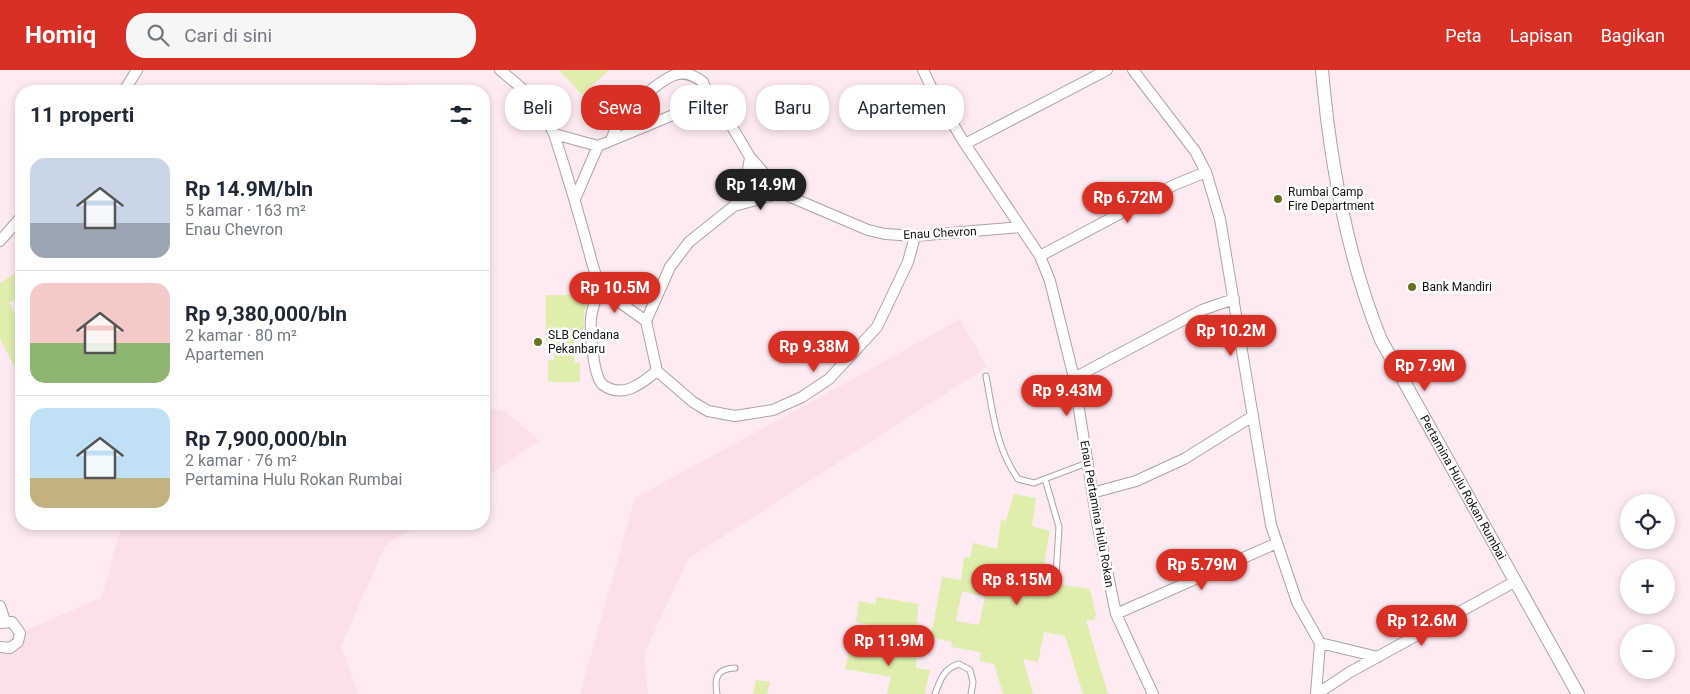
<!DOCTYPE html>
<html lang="id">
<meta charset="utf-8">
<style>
body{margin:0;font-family:Roboto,sans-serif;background:#f6f6f7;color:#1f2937;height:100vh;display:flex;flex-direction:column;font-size:19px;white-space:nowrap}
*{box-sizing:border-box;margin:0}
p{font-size:16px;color:#747a83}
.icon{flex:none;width:28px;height:28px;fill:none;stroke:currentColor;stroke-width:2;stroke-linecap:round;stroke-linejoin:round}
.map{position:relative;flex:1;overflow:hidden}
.details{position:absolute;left:15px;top:15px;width:475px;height:445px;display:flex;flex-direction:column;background:#fff;border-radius:20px;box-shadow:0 2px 8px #0003}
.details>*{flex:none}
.banner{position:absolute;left:505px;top:15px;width:475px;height:45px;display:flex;gap:10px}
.tools{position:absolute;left:1620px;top:424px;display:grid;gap:10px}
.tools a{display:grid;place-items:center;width:55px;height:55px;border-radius:50%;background:#fff;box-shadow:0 2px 8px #0003;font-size:25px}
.price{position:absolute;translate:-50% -42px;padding:0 11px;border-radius:18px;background:#d93025;color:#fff;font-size:16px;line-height:32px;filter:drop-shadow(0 1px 2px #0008)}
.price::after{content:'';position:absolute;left:50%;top:30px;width:15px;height:11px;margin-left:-8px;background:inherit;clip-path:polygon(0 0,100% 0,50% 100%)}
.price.current{background:#222;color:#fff}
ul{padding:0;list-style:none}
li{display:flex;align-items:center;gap:15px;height:125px;padding:0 15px}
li+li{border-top:1px solid #e0e1e3}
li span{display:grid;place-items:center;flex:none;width:140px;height:100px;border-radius:15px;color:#555}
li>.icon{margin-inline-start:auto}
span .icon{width:60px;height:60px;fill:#fffc;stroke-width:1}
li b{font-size:21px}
h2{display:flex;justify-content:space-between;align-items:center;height:60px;padding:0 15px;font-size:21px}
.chip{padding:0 18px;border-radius:20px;background:#fff;box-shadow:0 2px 8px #0003;font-size:18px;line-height:45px}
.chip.current{background:#d93025;color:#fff}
header{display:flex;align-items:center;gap:30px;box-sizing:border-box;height:70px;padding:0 25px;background:#d93025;color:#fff}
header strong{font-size:24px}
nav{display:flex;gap:28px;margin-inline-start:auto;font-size:18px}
.search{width:350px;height:45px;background:#f6f6f7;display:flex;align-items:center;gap:12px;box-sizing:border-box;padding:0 18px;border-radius:20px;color:#747a83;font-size:19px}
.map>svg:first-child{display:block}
.built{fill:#feebf1;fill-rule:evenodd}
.green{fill:#fce0e9}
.building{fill:#dfeead;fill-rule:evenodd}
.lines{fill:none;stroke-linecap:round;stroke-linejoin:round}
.service-casing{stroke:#aea1a5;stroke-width:7}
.minor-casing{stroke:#aea1a5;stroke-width:12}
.tertiary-casing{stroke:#aea1a5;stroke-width:14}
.service{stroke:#fff;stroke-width:5}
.minor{stroke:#fff;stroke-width:10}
.tertiary{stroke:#fff;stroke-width:12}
.poi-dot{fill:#66731f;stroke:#fff;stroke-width:2}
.labels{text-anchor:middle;stroke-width:5;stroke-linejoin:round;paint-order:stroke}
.poi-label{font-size:12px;fill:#151012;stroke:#fff;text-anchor:start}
.street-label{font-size:12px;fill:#151012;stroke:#fff}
</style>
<header>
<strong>Homiq</strong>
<div class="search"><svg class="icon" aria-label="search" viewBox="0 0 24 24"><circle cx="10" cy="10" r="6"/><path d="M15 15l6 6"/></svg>Cari di sini</div>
<nav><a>Peta</a><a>Lapisan</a><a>Bagikan</a></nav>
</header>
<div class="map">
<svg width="1690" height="624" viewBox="0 0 1690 624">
<rect width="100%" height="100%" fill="#fdf7f9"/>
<path class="built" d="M0,0H1690V624H0ZM21,21H484V454H21ZM1629,432H1666V470H1629ZM1629,498H1666V535H1629ZM1629,562H1666V600H1629Z"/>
<path class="green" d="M403,13L417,21H276Z
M960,249L987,297L688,489L644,584L648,624H580L635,428L837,318Z
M484,340H504L539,371L484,408Z
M122,454H417L385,476L341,576L358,624H0V574L10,578L20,563L102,527Z"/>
<path class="building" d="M559,0H609L582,25Z
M21,200V226L9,233L21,256V309L0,269V213Z
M546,225H584V234H587L584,242V270H574V293H580V312H548V290H554V272H546Z
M1014,424L1036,428L1032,456L1050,461L1041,511L1090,519L1096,545L1094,550H1086L1108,624H1083L1065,566L1044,562L1038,592L1023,589L1033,624H1003L994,594L979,591L981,582L951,577L952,572L931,567L942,507L961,510L964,487L970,488L973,473L997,479L1001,450L1006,451ZM962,521L985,527L979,555L956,551Z
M877,527L918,534L917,565L856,552L859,531L875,534Z
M851,571L917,582L916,598L930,600L925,624H887L891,607L845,599Z
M756,610L770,612L767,624H753Z"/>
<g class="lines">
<g class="service-casing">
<path id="service" d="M986,306C993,343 996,378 1018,409L1034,413L1087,393
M1045,409L1059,457L1056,506
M717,624C714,607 717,599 735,598
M935,624C940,610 944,598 959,594L970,600L973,612L971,624"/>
</g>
<g class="minor-casing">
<path id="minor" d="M500,0C528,23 538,30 554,64L598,76L690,38H708L717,42L728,50L750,87L781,123L868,160L885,164L915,166L1020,157
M923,0L933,21L965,74L1107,0
M1133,0L1195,81L1206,102L1220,149L1271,455L1297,532L1320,573
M124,21L137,0
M554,64C567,104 579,144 590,185C592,195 598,208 598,218C597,228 592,238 591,248C590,261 593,307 603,315C623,329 641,314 657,301
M611,70C613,65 616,58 619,53C628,39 662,7 678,4C688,2 696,7 703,12L708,24V38
M965,74L1040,186L1050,211L1074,308L1097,452L1116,544L1153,624
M750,87L746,113L734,136L689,172L670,197L646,251L657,301L693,332L708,341L735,346L773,340L802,327L829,309L877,257L908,192L915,166
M575,129L598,76
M734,136L781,123
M0,171L21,147
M1040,186L1174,115L1206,102
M598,217L646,251
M1074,308L1202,240L1234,229
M1092,423L1136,411L1184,389L1253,346
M0,536L5,551
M1116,544L1277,473
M0,553L12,552L20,563L18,572L10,578L0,577
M1320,573L1378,587
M1316,624L1320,573
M1317,624L1350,602L1516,511"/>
</g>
<g class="tertiary-casing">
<g id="tertiary">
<path id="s1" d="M1322,0C1330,92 1346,184 1381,270L1578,624"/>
</g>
</g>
<use href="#service" class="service"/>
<use href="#minor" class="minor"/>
<use href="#tertiary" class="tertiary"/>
</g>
<g class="poi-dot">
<circle cx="1278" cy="129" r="5"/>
<circle cx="1412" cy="217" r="5"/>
<circle cx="538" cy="272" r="5"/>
</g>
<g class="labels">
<g class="poi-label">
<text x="1288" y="126">Rumbai Camp<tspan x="1288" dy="14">Fire Department</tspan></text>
<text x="1422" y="221">Bank Mandiri</text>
<text x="548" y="269">SLB Cendana<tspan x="548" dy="14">Pekanbaru</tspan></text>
</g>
<g class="street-label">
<text transform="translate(940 163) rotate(-3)" y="4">Enau Chevron</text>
<text dy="4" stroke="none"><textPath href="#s1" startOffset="446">Pertamina Hulu Rokan Rumbai</textPath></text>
<text transform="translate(1097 444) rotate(80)" y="4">Enau Pertamina Hulu Rokan</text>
</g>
</g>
</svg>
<div class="tools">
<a><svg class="icon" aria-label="locate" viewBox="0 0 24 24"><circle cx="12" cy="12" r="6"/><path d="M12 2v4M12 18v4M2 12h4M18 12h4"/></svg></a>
<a>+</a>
<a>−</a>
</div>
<b class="price current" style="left:761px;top:141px">Rp 14.9M</b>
<b class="price" style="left:1128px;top:154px">Rp 6.72M</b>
<b class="price" style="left:615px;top:244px">Rp 10.5M</b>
<b class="price" style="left:1231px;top:287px">Rp 10.2M</b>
<b class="price" style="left:814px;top:303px">Rp 9.38M</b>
<b class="price" style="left:1425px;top:322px">Rp 7.9M</b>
<b class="price" style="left:1067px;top:347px">Rp 9.43M</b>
<b class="price" style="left:1202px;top:521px">Rp 5.79M</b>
<b class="price" style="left:1017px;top:536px">Rp 8.15M</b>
<b class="price" style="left:1422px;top:577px">Rp 12.6M</b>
<b class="price" style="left:889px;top:597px">Rp 11.9M</b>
<div class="banner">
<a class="chip">Beli</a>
<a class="chip current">Sewa</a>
<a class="chip">Filter</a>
<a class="chip">Baru</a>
<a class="chip">Apartemen</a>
</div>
<section class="details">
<h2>11 properti<svg class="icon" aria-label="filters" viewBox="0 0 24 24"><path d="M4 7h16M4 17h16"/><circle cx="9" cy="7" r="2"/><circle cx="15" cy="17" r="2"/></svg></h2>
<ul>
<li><span style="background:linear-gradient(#c9d6e8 65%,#9aa5b1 0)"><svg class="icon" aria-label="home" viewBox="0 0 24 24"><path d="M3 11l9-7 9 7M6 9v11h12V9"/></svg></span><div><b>Rp 14.9M/bln</b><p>5 kamar · 163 m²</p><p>Enau Chevron</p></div></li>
<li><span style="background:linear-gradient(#f6c9c9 60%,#8fb573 0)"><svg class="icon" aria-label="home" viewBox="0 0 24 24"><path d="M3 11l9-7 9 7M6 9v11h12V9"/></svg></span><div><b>Rp 9,380,000/bln</b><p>2 kamar · 80 m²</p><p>Apartemen</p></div></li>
<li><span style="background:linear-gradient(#bfe0f5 70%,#c2b280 0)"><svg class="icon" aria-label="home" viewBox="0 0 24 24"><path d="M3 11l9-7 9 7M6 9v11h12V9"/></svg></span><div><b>Rp 7,900,000/bln</b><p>2 kamar · 76 m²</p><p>Pertamina Hulu Rokan Rumbai</p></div></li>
</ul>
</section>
</div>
